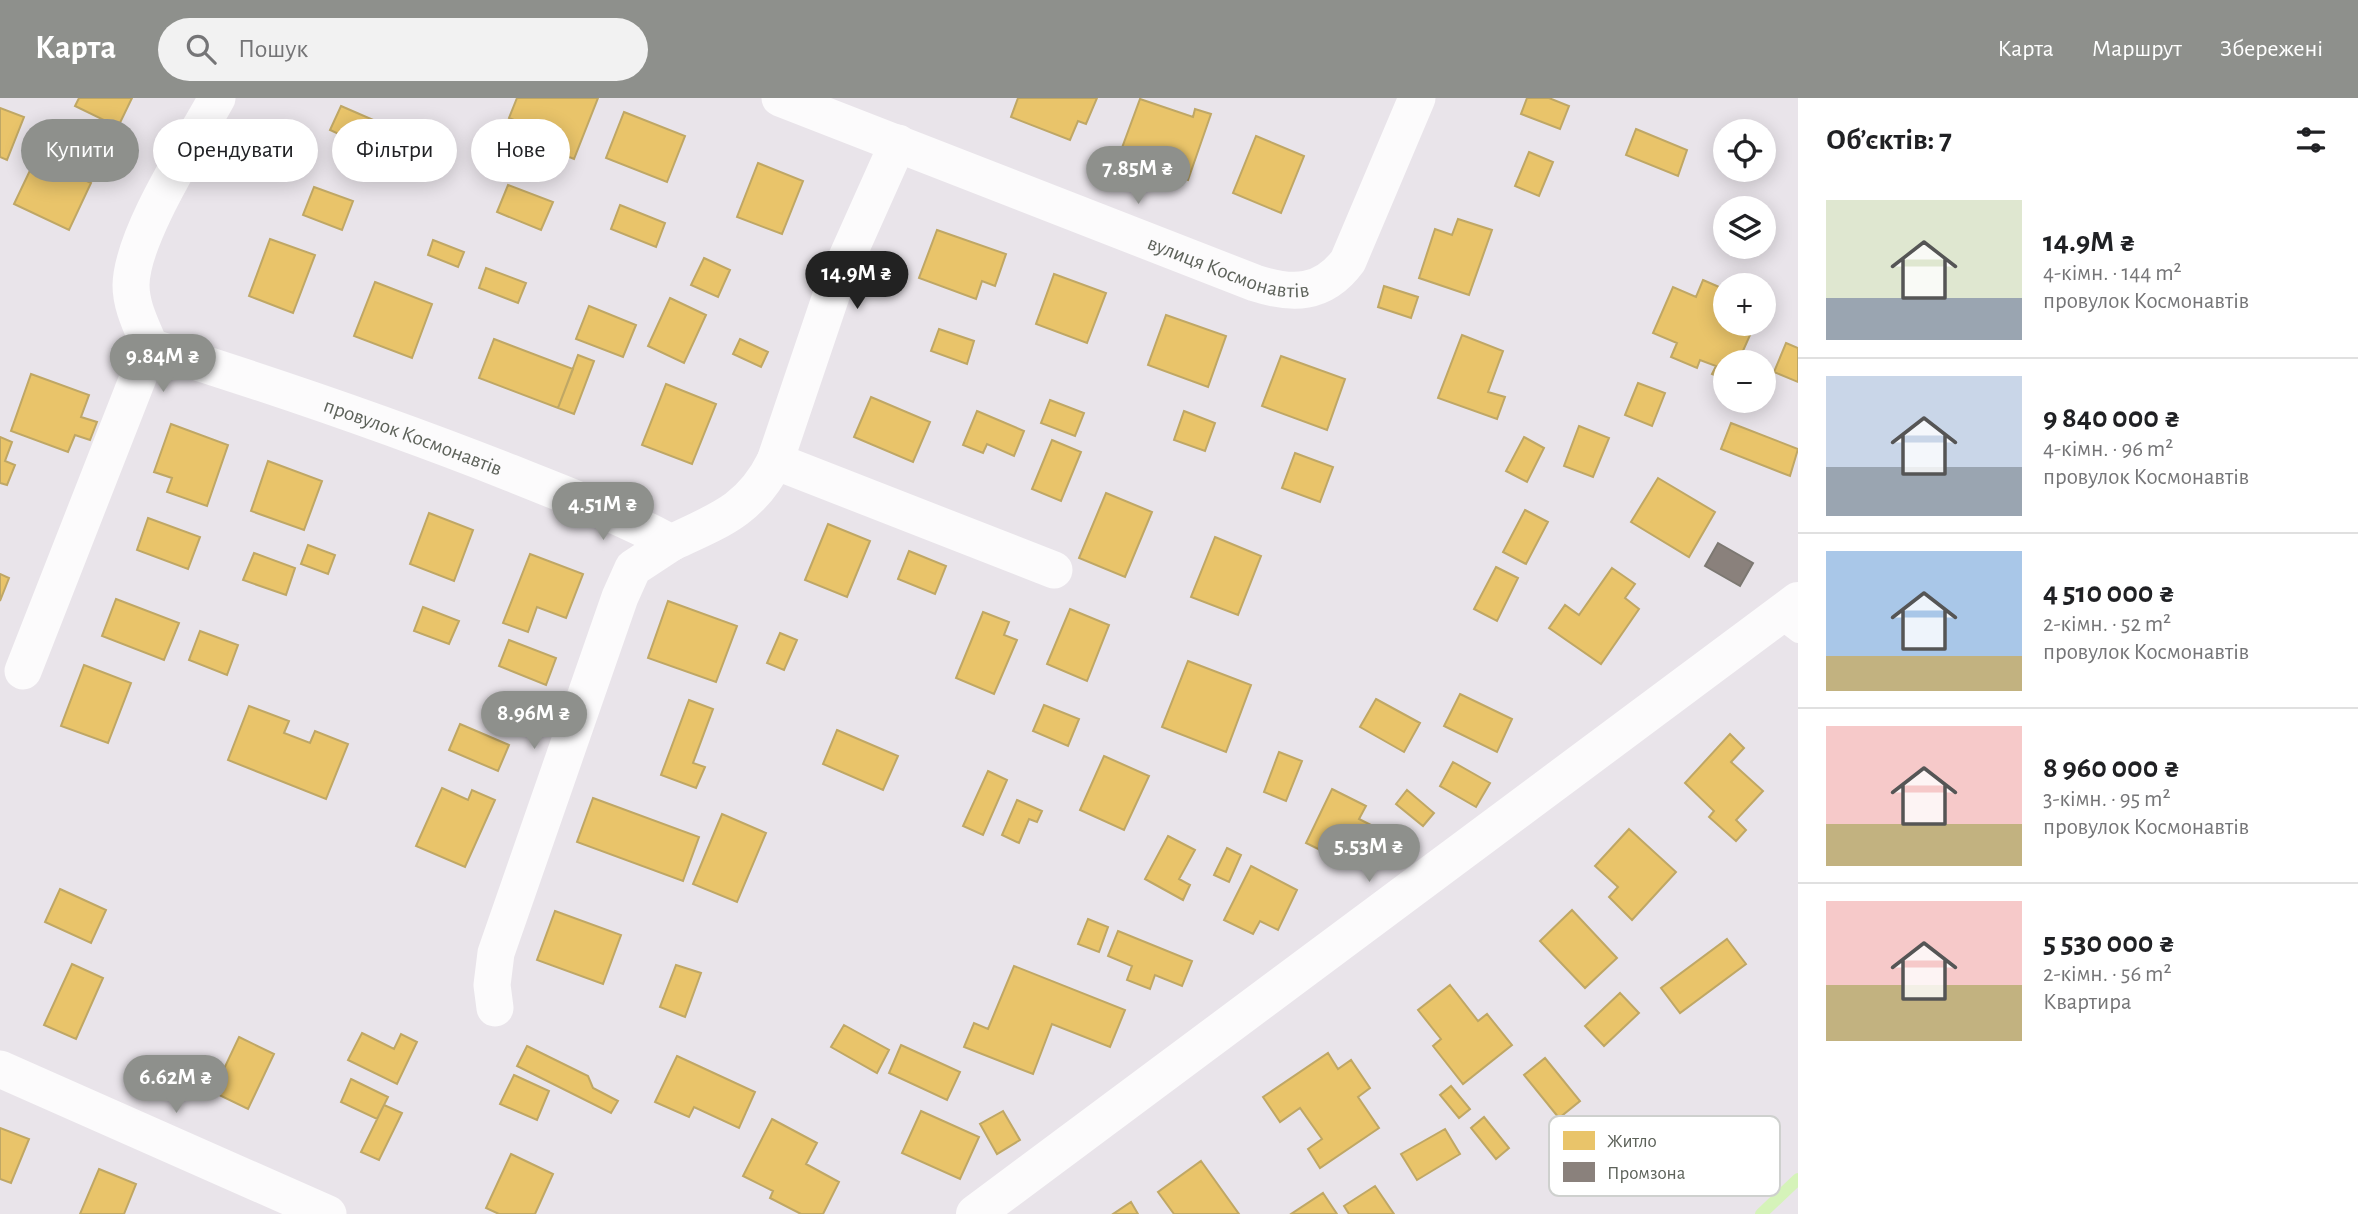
<!DOCTYPE html>
<html lang="uk">
<meta charset="utf-8">
<style>
body{margin:0;font-family:"Alegreya Sans",sans-serif;background:#f2f2f2;color:#202124;height:100vh;display:flex;flex-direction:column;font-size:26px;white-space:nowrap}
*{box-sizing:border-box;margin:0}
p{font-size:23px;color:#757577}
.icon{flex:none;width:38px;height:38px;fill:none;stroke:currentColor;stroke-width:2;stroke-linecap:round;stroke-linejoin:round}
.map{position:relative;flex:1;overflow:hidden}
.side{display:flex;flex-direction:column;background:#fff;width:560px}
.side>*{flex:none}
.guide{position:absolute;left:21px;top:21px;width:665px;height:63px;display:flex;gap:14px}
.buttons{position:absolute;left:1713px;top:21px;display:grid;gap:14px}
.buttons a{display:grid;place-items:center;width:63px;height:63px;border-radius:50%;background:#fff;box-shadow:0 4px 18px #0003;font-size:35px}
.price{position:absolute;translate:-50% -60px;padding:0 16px;border-radius:24px;background:#8e908c;color:#fff;font-size:23px;line-height:46px;filter:drop-shadow(0 2px 4px #0008)}
.price::after{content:'';position:absolute;left:50%;top:42px;width:21px;height:16px;margin-left:-10px;background:inherit;clip-path:polygon(0 0,100% 0,50% 100%)}
.price.active{background:#222;color:#fff}
ul{padding:0;list-style:none}
li{display:flex;align-items:center;gap:21px;height:175px;padding:0 28px}
li+li{border-top:2px solid #e0e0e0}
li span{display:grid;place-items:center;flex:none;width:196px;height:140px;border-radius:0px;color:#555}
li>.icon{margin-inline-start:auto}
span .icon{width:84px;height:84px;fill:#fffc;stroke-width:1}
li b{font-size:30px}
h2{display:flex;justify-content:space-between;align-items:center;height:84px;padding:0 28px;font-size:30px}
.chip{padding:0 24px;border-radius:32px;background:#fff;box-shadow:0 4px 18px #0003;font-size:24px;line-height:63px}
.chip.active{background:#8e908c;color:#fff}
header{display:flex;align-items:center;gap:42px;box-sizing:border-box;height:98px;padding:0 35px;background:#8e908c;color:#fff}
header strong{font-size:33px}
nav{display:flex;gap:38px;margin-inline-start:auto;font-size:24px}
.search{width:490px;height:63px;background:#f2f2f2;display:flex;align-items:center;gap:18px;box-sizing:border-box;padding:0 24px;border-radius:38px;color:#757577;font-size:26px}
main{display:flex;flex:1;min-height:0}
.map>svg:first-child{display:block}
.homes{fill:#e9c46a;stroke:#bfa765;stroke-width:2}
.industry{fill:#8a817c;stroke:#7c7872;stroke-width:2}
.lines{fill:none;stroke-linecap:round;stroke-linejoin:round}
.stream{stroke:#d5f3b9;stroke-width:12}
.service{stroke:#fcfbfc;stroke-width:18}
.minor{stroke:#fcfbfc;stroke-width:37}
.tertiary{stroke:#fcfbfc;stroke-width:38}
.labels{text-anchor:middle;stroke-width:7;stroke-linejoin:round;paint-order:stroke}
.street-label{font-size:21px;fill:#5d625a;stroke:#fff}
.key{fill:#fff;stroke:#ced0ce;stroke-width:2}
.key-label{font-size:19px;fill:#5d625a}
</style>
<header>
<strong>Карта</strong>
<div class="search"><svg class="icon" aria-label="search" viewBox="0 0 24 24"><circle cx="10" cy="10" r="6"/><path d="M15 15l6 6"/></svg>Пошук</div>
<nav><a>Карта</a><a>Маршрут</a><a>Збережені</a></nav>
</header>
<main>
<div class="map">
<svg width="1798" height="1116" viewBox="0 0 1798 1116">
<rect width="100%" height="100%" fill="#e9e4ea"/>
<path class="homes" d="M79,0H132L118,29L75,8Z
M517,0H598L574,61L549,51L554,38L509,20Z
M1018,0H1097L1086,26L1078,23L1070,42L1011,19Z
M1527,0H1549L1569,8L1560,31L1521,16Z
M1140,1L1193,19L1195,11L1211,16L1188,82L1119,58Z
M341,8L378,24L367,49L330,32Z
M0,10L24,19L7,62L0,59Z
M624,14L685,38L667,84L606,60Z
M1636,31L1687,52L1678,78L1626,57Z
M1256,38L1304,58L1281,115L1233,95Z
M43,45L81,63L74,77L91,85L69,132L14,106Z
M1529,54L1553,64L1539,98L1515,88Z
M758,65L803,83L782,136L737,119Z
M508,87L553,104L541,132L497,114Z
M314,89L353,103L342,132L303,117Z
M620,107L665,125L656,149L611,131Z
M1458,121L1492,132L1469,197L1419,180L1435,131L1452,137Z
M937,132L1006,156L995,188L982,183L976,201L919,180Z
M270,141L315,157L293,215L249,198Z
M433,142L464,154L458,169L428,157Z
M704,160L730,172L718,199L691,187Z
M486,170L526,185L518,205L479,190Z
M1054,176L1106,195L1087,245L1036,226Z
M1703,182L1726,192V226H1755L1738,264H1726V282L1712,276L1716,268L1700,262L1697,270L1671,259L1677,245L1653,235L1673,189L1696,199Z
M375,184L432,206L412,260L354,238Z
M1384,188L1418,199L1411,220L1378,209Z
M670,200L706,217L684,265L648,248Z
M589,208L636,227L623,259L576,241Z
M1166,217L1226,238L1208,289L1148,267Z
M939,231L974,243L967,266L931,253Z
M1462,237L1503,253L1488,294L1505,299L1497,321L1438,300Z
M494,241L573,271L558,310L479,280Z
M740,241L768,254L761,269L733,256Z
M1786,245L1798,250V284L1774,274Z
M578,257L594,263L574,316L558,310Z
M1281,258L1345,281L1327,332L1262,308Z
M31,276L89,297L81,319L97,324L90,342L75,337L68,354L11,333Z
M1638,285L1665,295L1652,328L1625,317Z
M666,286L716,306L692,366L642,347Z
M871,299L930,324L913,364L854,339Z
M1050,302L1084,315L1075,338L1041,325Z
M977,313L1024,333L1014,358L987,346L983,355L963,347Z
M1184,313L1215,325L1205,353L1174,342Z
M1731,325L1798,351L1790,378L1721,351Z
M171,326L228,347L207,408L167,394L172,380L154,374Z
M1579,328L1609,340L1593,379L1564,368Z
M0,339L12,344L5,363L15,367L7,387L0,385Z
M1524,339L1544,350L1527,384L1506,373Z
M1052,342L1081,354L1061,403L1032,391Z
M1295,355L1333,369L1320,404L1282,390Z
M268,363L322,383L304,432L251,413Z
M1658,380L1715,414L1689,459L1631,424Z
M1106,395L1152,414L1125,479L1079,460Z
M1525,412L1548,424L1526,466L1503,454Z
M429,415L473,432L454,483L410,466Z
M148,420L200,439L188,471L137,452Z
M828,426L870,443L847,499L805,482Z
M1215,439L1261,458L1238,517L1191,499Z
M308,447L335,457L328,476L301,466Z
M909,453L946,468L935,496L898,481Z
M254,455L295,470L286,497L243,482Z
M530,456L583,476L566,520L537,509L528,534L503,525Z
M1496,469L1518,480L1497,523L1474,511Z
M1612,470L1635,486L1625,500L1639,511L1601,566L1549,530L1565,507L1579,517Z
M0,476L9,480L0,503Z
M116,501L179,525L164,562L102,538Z
M668,503L737,528L716,584L648,560Z
M423,509L459,523L449,546L414,533Z
M1070,511L1109,527L1087,583L1047,566Z
M983,514L1009,524L1004,537L1017,542L994,596L956,580Z
M200,533L238,547L227,577L189,562Z
M780,535L797,542L784,572L767,565Z
M509,542L556,560L546,587L499,568Z
M1188,563L1251,587L1226,654L1162,629Z
M84,567L131,585L108,645L61,628Z
M1460,596L1512,621L1497,654L1444,628Z
M1376,601L1420,625L1404,654L1360,629Z
M689,602L713,611L693,665L705,669L696,690L661,677Z
M1044,607L1079,621L1068,648L1033,633Z
M249,608L289,623L284,635L310,645L315,633L348,646L326,701L228,662Z
M460,626L509,647L498,673L449,652Z
M837,632L898,658L883,692L823,666Z
M1730,636L1744,650L1731,664L1763,693L1736,722L1746,732L1736,743L1709,719L1714,713L1685,685Z
M1279,654L1302,663L1286,703L1264,694Z
M1104,658L1149,678L1124,732L1080,712Z
M1453,664L1490,685L1476,709L1440,688Z
M988,673L1007,682L983,737L963,728Z
M442,690L468,702L472,692L495,702L465,769L416,748Z
M1332,691L1366,708L1359,721L1373,728L1353,768L1306,745Z
M1407,692L1434,715L1423,728L1396,706Z
M593,700L699,739L683,783L577,744Z
M1017,702L1042,713L1037,724L1029,721L1019,745L1002,737Z
M722,716L766,735L737,804L693,786Z
M1629,731L1676,774L1632,822L1609,799L1618,789L1595,768Z
M1168,738L1195,752L1179,781L1190,787L1183,802L1145,781Z
M1227,750L1241,757L1229,784L1214,777Z
M1251,768L1297,792L1278,832L1260,823L1253,836L1224,822Z
M60,791L106,812L91,845L45,824Z
M1572,812L1617,860L1585,890L1540,843Z
M555,813L621,837L603,886L537,862Z
M1088,821L1108,829L1099,854L1078,846Z
M1118,833L1192,863L1182,888L1155,877L1150,891L1127,882L1132,868L1108,858Z
M1727,841L1746,866L1680,915L1661,890Z
M72,866L103,880L76,941L44,927Z
M676,867L701,875L685,919L660,909Z
M1014,868L1125,912L1110,949L1052,926L1033,976L964,949L974,925L988,931Z
M1450,887L1478,923L1487,916L1512,947L1463,986L1433,948L1441,941L1418,912Z
M1620,895L1639,915L1604,948L1585,928Z
M844,927L889,952L877,975L831,949Z
M362,935L394,951L401,936L417,944L397,986L348,962Z
M239,939L274,956L248,1011L213,994Z
M901,947L960,974L947,1002L889,975Z
M527,948L588,978L593,990L618,1003L611,1015L517,968Z
M1328,955L1338,971L1351,962L1370,990L1358,999L1379,1030L1320,1070L1308,1051L1322,1041L1300,1010L1280,1024L1263,999Z
M677,958L755,994L739,1030L694,1009L689,1019L655,1004Z
M1545,960L1580,1003L1559,1020L1524,977Z
M514,977L549,993L537,1022L500,1006Z
M351,981L388,999L377,1021L341,1004Z
M1451,988L1470,1011L1459,1020L1440,997Z
M384,1007L402,1015L379,1062L361,1054Z
M921,1013L979,1039L960,1081L902,1055Z
M1003,1013L1020,1042L997,1056L980,1026Z
M1484,1019L1509,1050L1496,1061L1471,1030Z
M772,1021L817,1045L806,1066L839,1084L823,1116H801L770,1100L773,1093L743,1078Z
M0,1030L29,1041L11,1085L0,1081Z
M1445,1031L1460,1056L1417,1082L1401,1056Z
M511,1056L553,1076L535,1116H499L486,1110Z
M1201,1063L1239,1116H1174L1158,1094Z
M99,1071L136,1086L124,1116H80Z
M1375,1088L1394,1116H1349L1344,1108Z
M1323,1095L1337,1116H1291Z
M1131,1104L1138,1116H1113Z"/>
<path class="industry" d="M1718,445L1753,465L1740,488L1705,468Z"/>
<g class="lines">
<path class="stream" d="M1761,1116L1798,1081"/>
<path class="service" d="M1776,519L1798,536"/>
<g class="minor">
<path id="s1" d="M780,0L1255,185C1292,197 1323,197 1348,163L1417,0"/>
<path id="s2" d="M150,249C272,287 392,328 511,375C565,397 620,417 671,445C718,423 751,412 775,363L1054,472"/>
<path d="M775,363L835,186L898,45"/>
<path d="M23,573L150,249C142,229 131,209 131,187C132,137 192,46 217,0"/>
<path d="M495,910L492,887L496,855L620,499L633,470L671,445"/>
<path d="M0,971L328,1116"/>
</g>
<path class="tertiary" d="M975,1116L1798,503"/>
</g>
<g class="labels">
<g class="street-label">
<text dy="7" stroke="none"><textPath href="#s1" startOffset="480">вулиця Космонавтів</textPath></text>
<text dy="7" stroke="none"><textPath href="#s2" startOffset="278">провулок Космонавтів</textPath></text>
</g>
</g>
<rect x="1549" y="1018" width="231" height="80" rx="10" class="key"/>
<rect x="1563" y="1033" width="32" height="19" fill="#e9c46a"/>
<rect x="1563" y="1064" width="32" height="20" fill="#8a817c"/>
<g class="key-label">
<text x="1607" y="1049">Житло</text>
<text x="1607" y="1081">Промзона</text>
</g>
</svg>
<div class="buttons">
<a><svg class="icon" aria-label="locate" viewBox="0 0 24 24"><circle cx="12" cy="12" r="6"/><path d="M12 2v4M12 18v4M2 12h4M18 12h4"/></svg></a>
<a><svg class="icon" aria-label="layers" viewBox="0 0 24 24"><path d="M12 4l9 5-9 5-9-5zM3 14l9 5 9-5"/></svg></a>
<a>+</a>
<a>−</a>
</div>
<b class="price" style="left:1138px;top:108px">7.85M ₴</b>
<b class="price active" style="left:857px;top:213px">14.9M ₴</b>
<b class="price" style="left:163px;top:296px">9.84M ₴</b>
<b class="price" style="left:603px;top:444px">4.51M ₴</b>
<b class="price" style="left:534px;top:653px">8.96M ₴</b>
<b class="price" style="left:1369px;top:786px">5.53M ₴</b>
<b class="price" style="left:176px;top:1017px">6.62M ₴</b>
<div class="guide">
<a class="chip active">Купити</a>
<a class="chip">Орендувати</a>
<a class="chip">Фільтри</a>
<a class="chip">Нове</a>
</div>
</div>
<section class="side">
<h2>Об’єктів: 7<svg class="icon" aria-label="filters" viewBox="0 0 24 24"><path d="M4 7h16M4 17h16"/><circle cx="9" cy="7" r="2"/><circle cx="15" cy="17" r="2"/></svg></h2>
<ul>
<li><span style="background:linear-gradient(#dfe7d0 70%,#9aa5b1 0)"><svg class="icon" aria-label="home" viewBox="0 0 24 24"><path d="M3 11l9-7 9 7M6 9v11h12V9"/></svg></span><div><b>14.9M ₴</b><p>4-кімн. · 144 m²</p><p>провулок Космонавтів</p></div></li>
<li><span style="background:linear-gradient(#c9d6e8 65%,#9aa5b1 0)"><svg class="icon" aria-label="home" viewBox="0 0 24 24"><path d="M3 11l9-7 9 7M6 9v11h12V9"/></svg></span><div><b>9 840 000 ₴</b><p>4-кімн. · 96 m²</p><p>провулок Космонавтів</p></div></li>
<li><span style="background:linear-gradient(#a9c7e8 75%,#c2b280 0)"><svg class="icon" aria-label="home" viewBox="0 0 24 24"><path d="M3 11l9-7 9 7M6 9v11h12V9"/></svg></span><div><b>4 510 000 ₴</b><p>2-кімн. · 52 m²</p><p>провулок Космонавтів</p></div></li>
<li><span style="background:linear-gradient(#f6c9c9 70%,#c2b280 0)"><svg class="icon" aria-label="home" viewBox="0 0 24 24"><path d="M3 11l9-7 9 7M6 9v11h12V9"/></svg></span><div><b>8 960 000 ₴</b><p>3-кімн. · 95 m²</p><p>провулок Космонавтів</p></div></li>
<li><span style="background:linear-gradient(#f6c9c9 60%,#c2b280 0)"><svg class="icon" aria-label="home" viewBox="0 0 24 24"><path d="M3 11l9-7 9 7M6 9v11h12V9"/></svg></span><div><b>5 530 000 ₴</b><p>2-кімн. · 56 m²</p><p>Квартира</p></div></li>
</ul>
</section>
</main>
